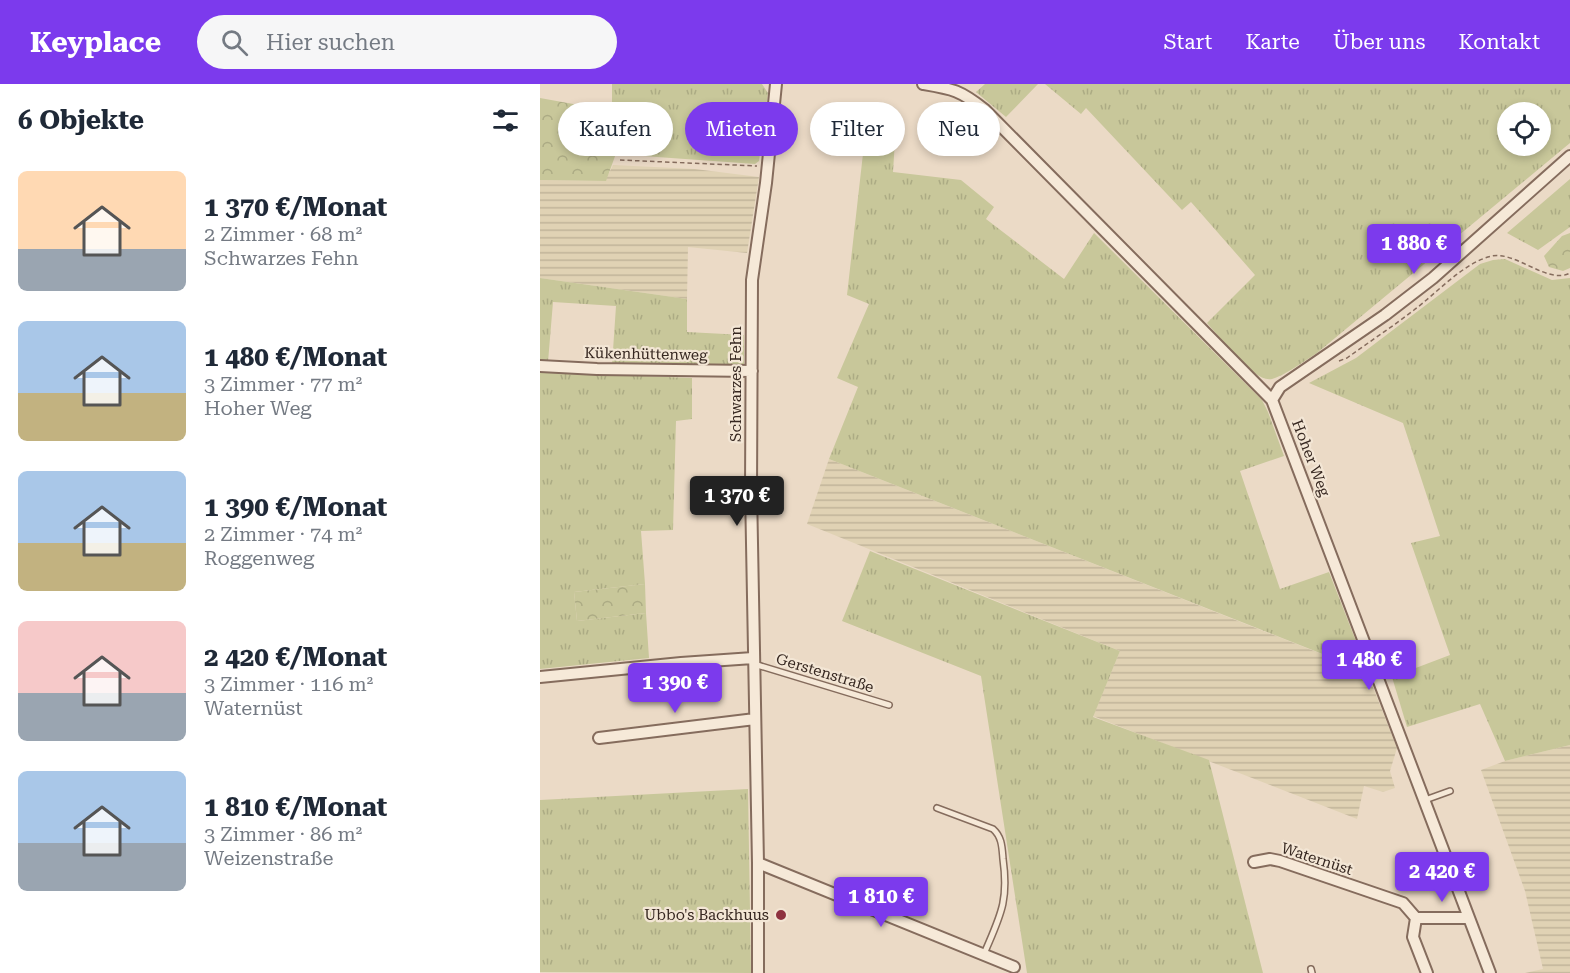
<!DOCTYPE html>
<html lang="de">
<meta charset="utf-8">
<style>
body{margin:0;font-family:"Roboto Serif",serif;background:#f6f6f7;color:#1f2937;height:100vh;display:flex;flex-direction:column;font-size:22px;white-space:nowrap}
*{box-sizing:border-box;margin:0}
p{font-size:20px;color:#747a83}
.icon{flex:none;width:33px;height:33px;fill:none;stroke:currentColor;stroke-width:2;stroke-linecap:round;stroke-linejoin:round}
.map{position:relative;flex:1;overflow:hidden}
.drawer{display:flex;flex-direction:column;background:#fff;width:540px}
.drawer>*{flex:none}
.hud{position:absolute;left:18px;top:18px;width:570px;height:54px;display:flex;gap:12px}
.fabs{position:absolute;left:957px;top:18px;display:grid;gap:12px}
.fabs a{display:grid;place-items:center;width:54px;height:54px;border-radius:50%;background:#fff;box-shadow:0 3px 9px #0003;font-size:30px}
.price{position:absolute;translate:-50% -51px;padding:0 14px;border-radius:6px;background:#7c3aed;color:#fff;font-size:20px;line-height:39px;filter:drop-shadow(0 2px 3px #0008)}
.price::after{content:'';position:absolute;left:50%;top:36px;width:18px;height:14px;margin-left:-9px;background:inherit;clip-path:polygon(0 0,100% 0,50% 100%)}
.price.current{background:#222;color:#fff}
ul{padding:0;list-style:none}
li{display:flex;align-items:center;gap:18px;height:150px;padding:0 18px}
li span{display:grid;place-items:center;flex:none;width:168px;height:120px;border-radius:9px;color:#555}
li>.icon{margin-inline-start:auto}
span .icon{width:72px;height:72px;fill:#fffc;stroke-width:1}
li b{font-size:26px}
h2{display:flex;justify-content:space-between;align-items:center;height:72px;padding:0 18px;font-size:26px}
.chip{padding:0 21px;border-radius:27px;background:#fff;box-shadow:0 3px 9px #0003;font-size:21px;line-height:54px}
.chip.current{background:#7c3aed;color:#fff}
header{display:flex;align-items:center;gap:36px;box-sizing:border-box;height:84px;padding:0 30px;background:#7c3aed;color:#fff}
header strong{font-size:28px}
nav{display:flex;gap:33px;margin-inline-start:auto;font-size:21px}
.search{width:420px;height:54px;background:#f6f6f7;display:flex;align-items:center;gap:15px;box-sizing:border-box;padding:0 21px;border-radius:33px;color:#747a83;font-size:22px}
main{display:flex;flex:1;min-height:0}
.map>svg:first-child{display:block}
.farmland{fill:url(#farmland-rules)}
.grass{fill:url(#grass-tufts);fill-rule:evenodd}
.forest{fill:url(#forest-crowns)}
.lines{fill:none;stroke-linecap:round;stroke-linejoin:round}
.lane-casing{stroke:#856c5d;stroke-width:8}
.street-casing{stroke:#856c5d;stroke-width:14}
.path{stroke:#856c5d;stroke-width:1.5;stroke-dasharray:4.5 3;stroke-linecap:butt}
.lane{stroke:#f6e9d8;stroke-width:5}
.street{stroke:#f6e9d8;stroke-width:10}
.poi-dot{fill:#8f3240;stroke:#f3e6d5;stroke-width:2}
.labels{text-anchor:middle;stroke-width:4.5;stroke-linejoin:round;paint-order:stroke}
.street-label{font-size:15px;fill:#362720;stroke:#f3e6d5}
.poi-label{font-size:15px;fill:#362720;stroke:#f3e6d5;text-anchor:end}
</style>
<header>
<strong>Keyplace</strong>
<div class="search"><svg class="icon" aria-label="search" viewBox="0 0 24 24"><circle cx="10" cy="10" r="6"/><path d="M15 15l6 6"/></svg>Hier suchen</div>
<nav><a>Start</a><a>Karte</a><a>Über uns</a><a>Kontakt</a></nav>
</header>
<main>
<section class="drawer">
<h2>6 Objekte<svg class="icon" aria-label="filters" viewBox="0 0 24 24"><path d="M4 7h16M4 17h16"/><circle cx="9" cy="7" r="2"/><circle cx="15" cy="17" r="2"/></svg></h2>
<ul>
<li><span style="background:linear-gradient(#ffd9b3 65%,#9aa5b1 0)"><svg class="icon" aria-label="home" viewBox="0 0 24 24"><path d="M3 11l9-7 9 7M6 9v11h12V9"/></svg></span><div><b>1 370 €/Monat</b><p>2 Zimmer · 68 m²</p><p>Schwarzes Fehn</p></div></li>
<li><span style="background:linear-gradient(#a9c7e8 60%,#c2b280 0)"><svg class="icon" aria-label="home" viewBox="0 0 24 24"><path d="M3 11l9-7 9 7M6 9v11h12V9"/></svg></span><div><b>1 480 €/Monat</b><p>3 Zimmer · 77 m²</p><p>Hoher Weg</p></div></li>
<li><span style="background:linear-gradient(#a9c7e8 60%,#c2b280 0)"><svg class="icon" aria-label="home" viewBox="0 0 24 24"><path d="M3 11l9-7 9 7M6 9v11h12V9"/></svg></span><div><b>1 390 €/Monat</b><p>2 Zimmer · 74 m²</p><p>Roggenweg</p></div></li>
<li><span style="background:linear-gradient(#f6c9c9 60%,#9aa5b1 0)"><svg class="icon" aria-label="home" viewBox="0 0 24 24"><path d="M3 11l9-7 9 7M6 9v11h12V9"/></svg></span><div><b>2 420 €/Monat</b><p>3 Zimmer · 116 m²</p><p>Waternüst</p></div></li>
<li><span style="background:linear-gradient(#a9c7e8 60%,#9aa5b1 0)"><svg class="icon" aria-label="home" viewBox="0 0 24 24"><path d="M3 11l9-7 9 7M6 9v11h12V9"/></svg></span><div><b>1 810 €/Monat</b><p>3 Zimmer · 86 m²</p><p>Weizenstraße</p></div></li>
</ul>
</section>
<div class="map">
<svg width="1030" height="889" viewBox="0 0 1030 889">
<defs>
<pattern id="farmland-rules" width="6" height="5" patternUnits="userSpaceOnUse" patternTransform="scale(1.5)"><rect width="6" height="5" fill="#e0d2b4"/><path d="M0 2.5h6" fill="none" stroke="#c1b49a"/></pattern>
<pattern id="grass-tufts" width="24" height="20" patternUnits="userSpaceOnUse" patternTransform="scale(1.5)"><rect width="24" height="20" fill="#c8c79a"/><path d="M3 7l-1-3M5 7V3M7 7l1-3M15 17l-1-3M17 17v-4M19 17l1-3" fill="none" stroke="#acab84"/></pattern>
<pattern id="forest-crowns" width="20" height="18" patternUnits="userSpaceOnUse" patternTransform="scale(1.5)"><rect width="20" height="18" fill="#c8c79a"/><path d="M2 6a3 3 0 1 1 6 0M12 15a3 3 0 1 1 6 0" fill="none" stroke="#acab84"/></pattern>
</defs>
<rect width="100%" height="100%" fill="#ebdac6"/>
<path class="farmland" d="M73,81L155,85L219,93L207,169L148,163L147,215L0,194V96L65,97Z
M289,375L827,588L857,664L850,687L855,704L843,708L824,702L817,735L553,632L580,567L267,440Z
M1030,661V889H985L1003,885L985,807L941,686L965,677Z"/>
<path class="grass" d="M72,0H222L228,9L219,77L215,80L89,71L78,64L72,27Z
M445,0H498L466,33L436,8Z
M505,0H1030V59L777,269C766,276 744,292 732,295C715,300 679,252 667,239L715,191L651,118L642,126L546,24L541,30ZM968,28H1000V62H968Z
M325,52L355,56L353,88L421,96L454,123L446,135L524,195L554,149L722,316L728,328L744,372L700,387L740,505L789,488L828,588L289,375L318,303L297,294L329,220L307,211Z
M1030,95V143L998,166L967,149Z
M965,175L1012,196L1030,194V661L965,677L940,620L867,643L852,593L910,571L871,459L900,452L863,339L769,299L816,274L940,180L953,176Z
M0,194L147,215V248L204,251V282L120,280L72,281L76,222L13,218L8,278H0Z
M0,288L152,294V335L136,337L133,446L101,447L105,500L34,508L37,537L106,529L109,574L0,585Z
M330,467L580,567L553,633L669,676L723,889H487L441,592L302,537Z
M208,705L211,889L0,888V716Z"/>
<path class="forest" d="M0,14L72,27L78,64L66,97L0,96Z
M1030,149V184L1023,187L1009,183L1004,172L1022,152Z
M105,500L106,529L37,537L34,508Z"/>
<g class="lines">
<g class="lane-casing">
<path id="lane" d="M214,580L349,621
M885,716L910,707
M397,724L453,745C462,753 462,763 463,775C469,818 460,832 444,870
M771,885L772,889"/>
</g>
<g class="street-casing">
<path id="street" d="M383,0C413,5 420,6 445,26L732,316L950,889
M0,282L57,285L212,287
M732,316L740,303L845,231L893,194L1030,72
M0,593L141,579L213,574
M59,654L215,635
M714,778L730,775L740,777L863,819L876,834
M218,779L474,883
M876,834L873,853L887,889
M876,834H929
M218,889V779L211,406L212,196L226,99L236,0"/>
</g>
<path class="path" d="M80,76L217,82
M799,277L807,274C829,258 852,243 874,226C897,209 924,178 952,172C976,167 1008,201 1030,189"/>
<use href="#lane" class="lane"/>
<use href="#street" class="street"/>
</g>
<circle class="poi-dot" cx="241" cy="831" r="6"/>
<g class="labels">
<g class="street-label">
<text transform="translate(106 270) rotate(1)" y="5">Kükenhüttenweg</text>
<text transform="translate(196 300) rotate(-90)" y="5">Schwarzes Fehn</text>
<text transform="translate(771 374) rotate(69)" y="5">Hoher Weg</text>
<text transform="translate(285 589) rotate(17)" y="5">Gerstenstraße</text>
<text transform="translate(777 775) rotate(18)" y="5">Waternüst</text>
</g>
<g class="poi-label">
<text x="229" y="836">Ubbo's Backhuus</text>
</g>
</g>
</svg>
<div class="fabs">
<a><svg class="icon" aria-label="locate" viewBox="0 0 24 24"><circle cx="12" cy="12" r="6"/><path d="M12 2v4M12 18v4M2 12h4M18 12h4"/></svg></a>
</div>
<b class="price" style="left:874px;top:191px">1 880 €</b>
<b class="price current" style="left:197px;top:443px">1 370 €</b>
<b class="price" style="left:829px;top:607px">1 480 €</b>
<b class="price" style="left:135px;top:630px">1 390 €</b>
<b class="price" style="left:902px;top:819px">2 420 €</b>
<b class="price" style="left:341px;top:844px">1 810 €</b>
<div class="hud">
<a class="chip">Kaufen</a>
<a class="chip current">Mieten</a>
<a class="chip">Filter</a>
<a class="chip">Neu</a>
</div>
</div>
</main>
